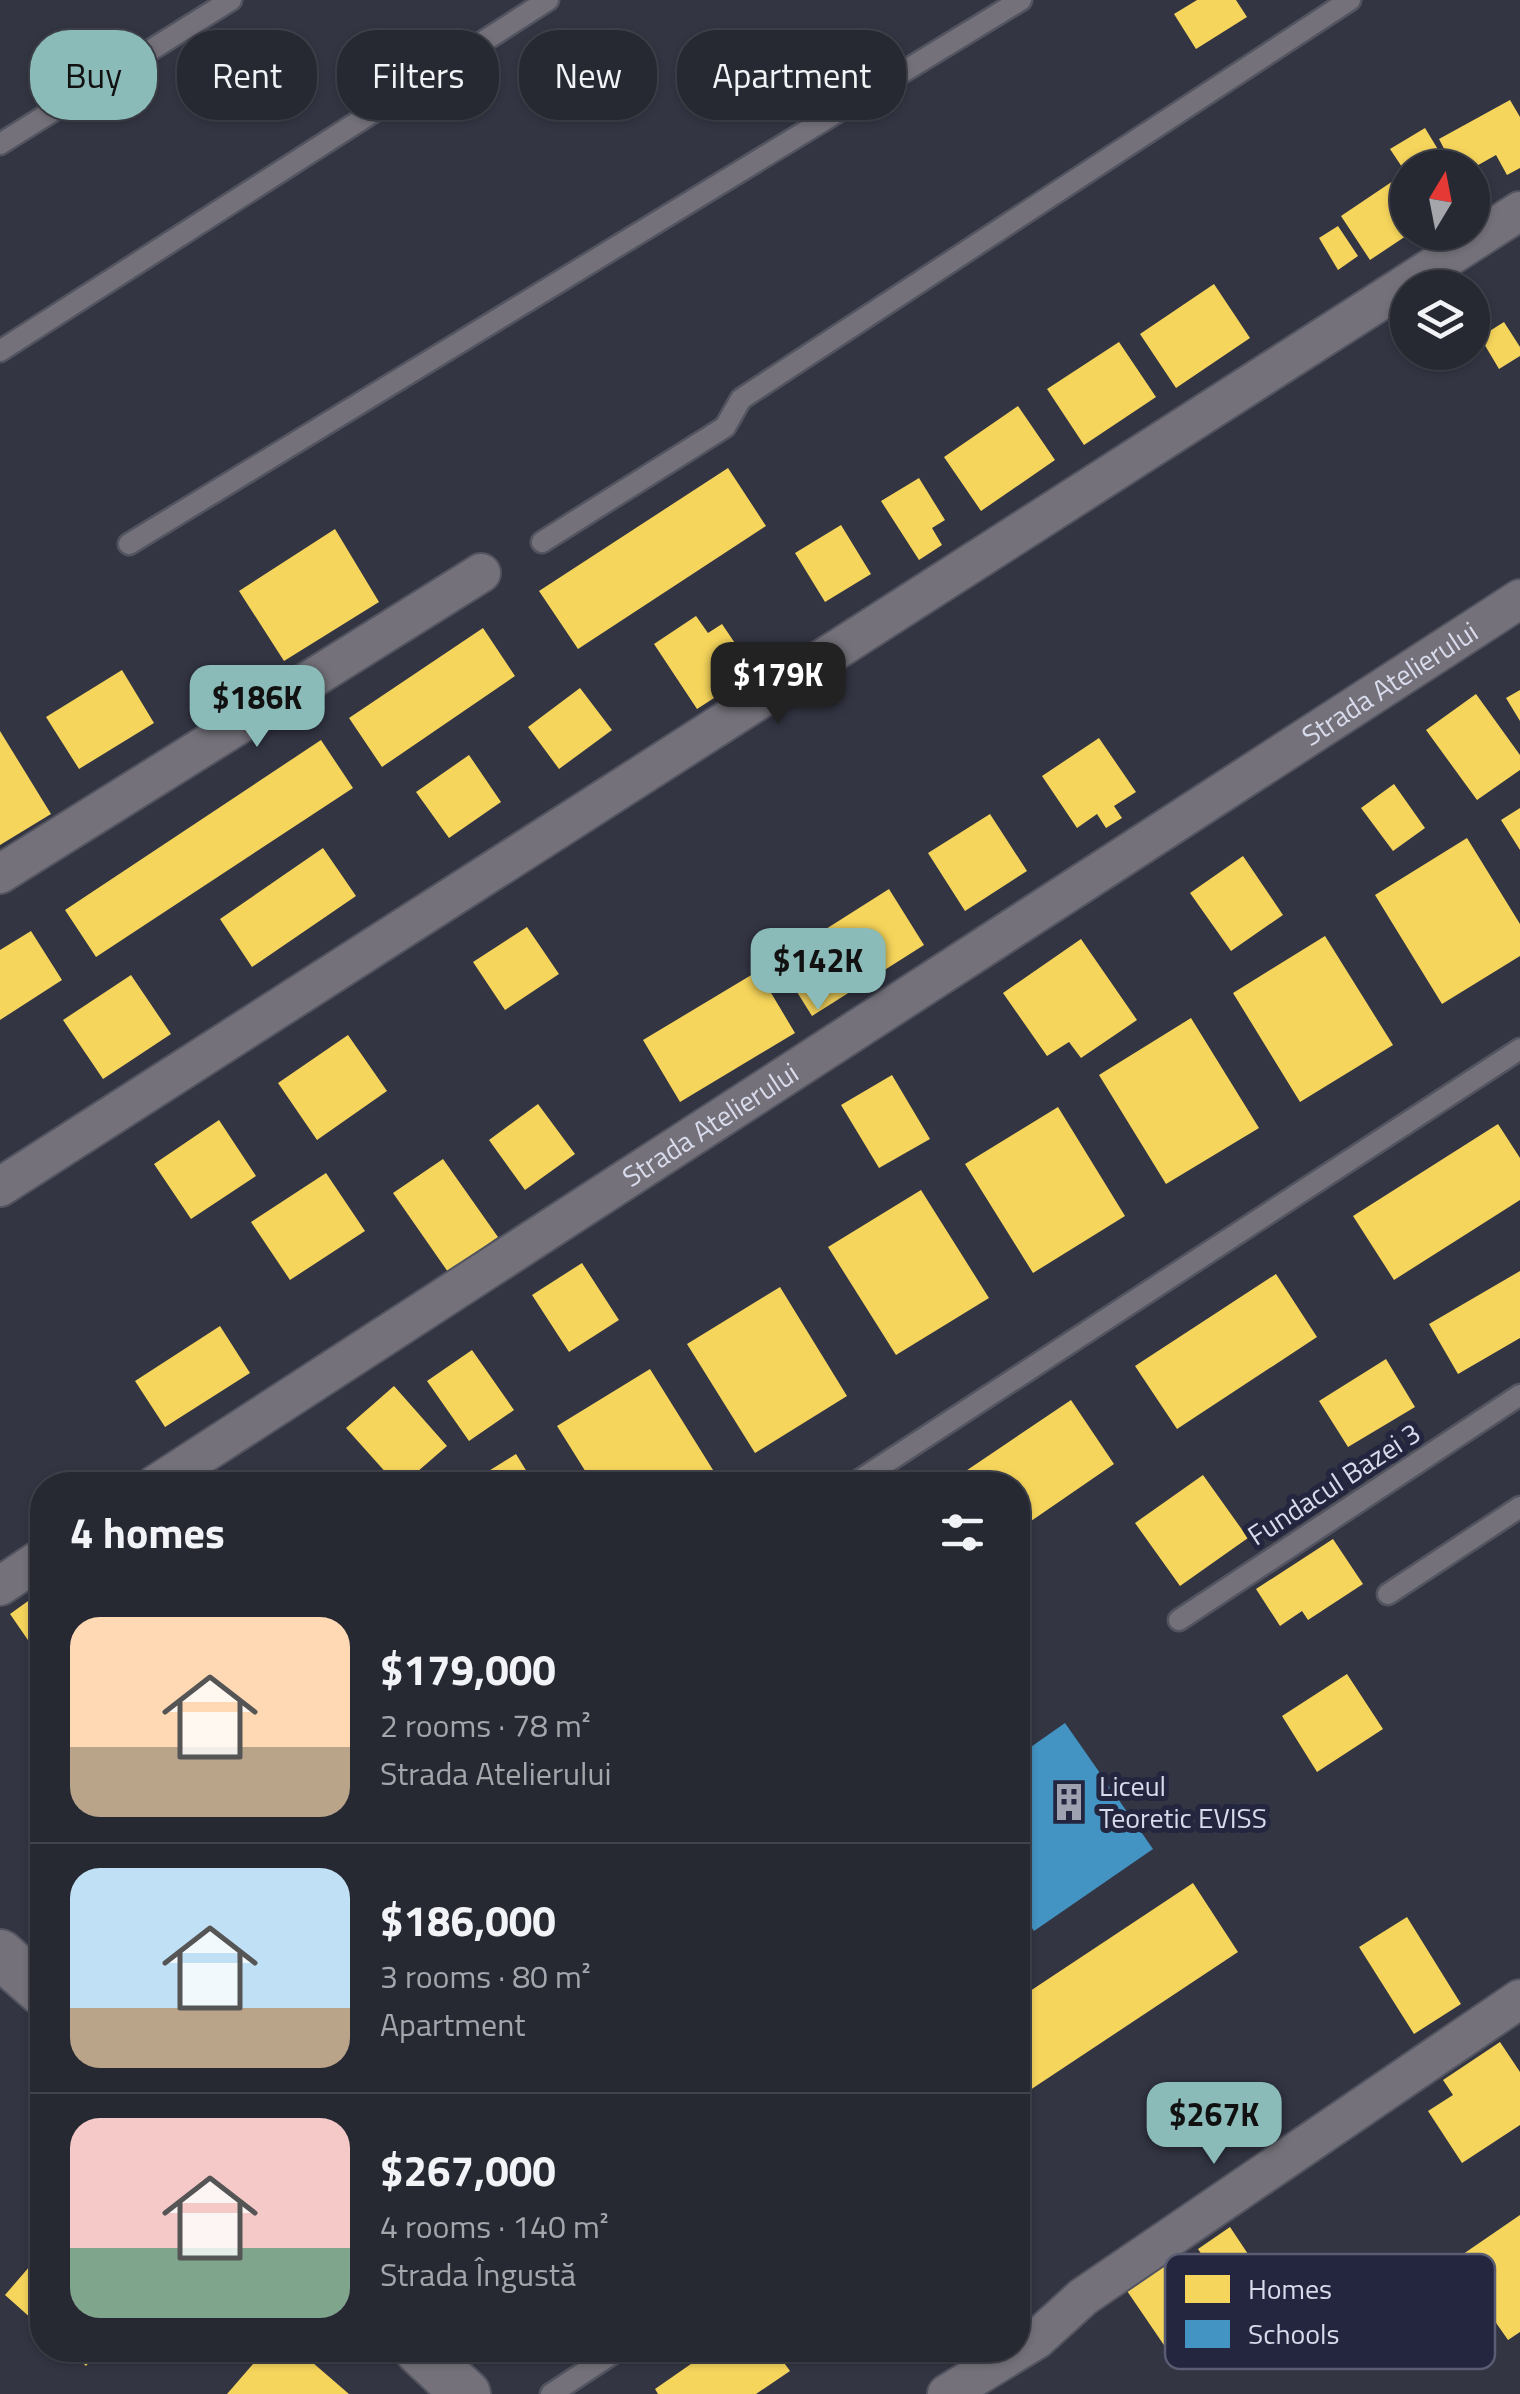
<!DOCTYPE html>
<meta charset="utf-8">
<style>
body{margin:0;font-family:"Titillium Web",sans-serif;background:#2e303a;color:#f1f3f6;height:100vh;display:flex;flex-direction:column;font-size:38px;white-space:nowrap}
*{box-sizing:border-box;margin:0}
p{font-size:32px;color:#a4a6ac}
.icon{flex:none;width:55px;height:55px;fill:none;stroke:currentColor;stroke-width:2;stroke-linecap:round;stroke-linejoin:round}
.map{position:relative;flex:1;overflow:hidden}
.panel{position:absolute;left:30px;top:1472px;width:1000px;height:890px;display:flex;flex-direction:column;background:#262832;border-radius:40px;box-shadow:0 2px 8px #0004,0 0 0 2px #42444d}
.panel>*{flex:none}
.guide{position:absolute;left:30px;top:30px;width:1000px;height:90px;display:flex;gap:20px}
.needle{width:65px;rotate:10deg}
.fabs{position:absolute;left:1390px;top:150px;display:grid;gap:20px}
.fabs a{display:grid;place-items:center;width:100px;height:100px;border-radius:50%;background:#262832;box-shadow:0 2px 8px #0004,0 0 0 2px #42444d;font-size:50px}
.price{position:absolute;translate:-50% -85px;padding:0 22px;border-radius:20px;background:#8bbbb9;color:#111;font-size:32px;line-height:65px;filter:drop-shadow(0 2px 5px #0008)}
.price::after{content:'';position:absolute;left:50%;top:60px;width:30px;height:22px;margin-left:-15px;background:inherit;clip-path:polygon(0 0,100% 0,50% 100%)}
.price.current{background:#222;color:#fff}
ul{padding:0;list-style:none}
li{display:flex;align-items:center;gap:30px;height:250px;padding:0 40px}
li+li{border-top:2px solid #42444d}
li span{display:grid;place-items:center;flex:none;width:280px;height:200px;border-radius:30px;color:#555}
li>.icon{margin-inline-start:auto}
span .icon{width:120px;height:120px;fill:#fffc;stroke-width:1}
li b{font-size:42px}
h2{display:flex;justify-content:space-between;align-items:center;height:120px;padding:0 40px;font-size:42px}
.tag{padding:0 35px;border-radius:40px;background:#262832;box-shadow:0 2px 8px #0004,0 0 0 2px #42444d;font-size:35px;line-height:90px}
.tag.current{background:#8bbbb9;color:#111}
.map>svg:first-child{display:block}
.homes{fill:#f6d55c}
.schools{fill:#4393c3}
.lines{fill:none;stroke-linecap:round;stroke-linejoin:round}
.service-casing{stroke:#525460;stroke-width:25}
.minor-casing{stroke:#525460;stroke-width:42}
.tertiary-casing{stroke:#525460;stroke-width:52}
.service{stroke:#74717a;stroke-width:20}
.minor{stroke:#74717a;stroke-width:38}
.tertiary{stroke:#74717a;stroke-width:48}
.labels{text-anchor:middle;stroke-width:10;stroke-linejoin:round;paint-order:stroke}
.street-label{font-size:28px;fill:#d8dbeb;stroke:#23263e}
.poi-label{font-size:28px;fill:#d8dbeb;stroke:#23263e;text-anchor:start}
.key{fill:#23263e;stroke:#595c72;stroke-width:2.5}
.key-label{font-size:28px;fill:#d8dbeb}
</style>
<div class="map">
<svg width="1520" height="2394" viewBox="0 0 1520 2394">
<rect width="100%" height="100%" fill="#333543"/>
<path class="homes" d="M1197,0H1236L1247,17L1196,49L1174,14Z
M1510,100L1520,117V168L1507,175L1496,155L1473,168H1454L1439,139Z
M1425,128L1442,156L1423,168H1408V176L1390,149Z
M1393,181L1408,202V232H1412L1370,260L1341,216Z
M1338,226L1358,256L1338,270L1319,238Z
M1214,284L1250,338L1176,388L1140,334Z
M1504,322L1520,347V356L1499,369L1480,337Z
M1119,342L1156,397L1084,445L1047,389Z
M1018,406L1055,460L981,511L944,457Z
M728,468L766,526L578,649L539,591Z
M919,478L945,520L932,528L942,545L919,560L881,501Z
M841,525L871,574L825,602L795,553Z
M335,529L379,602L284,661L239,591Z
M696,616L708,633L722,624L743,655L731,664L742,680L697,709L654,644Z
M483,628L515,676L382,767L349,718Z
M122,670L154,723L79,769L46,717Z
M580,688L612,730L559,769L528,727Z
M1520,690V721L1506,698Z
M1476,694L1520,755V770L1477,800L1426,730Z
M0,731L51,814L0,845Z
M1099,738L1136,792L1114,806L1122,818L1106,828L1097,814L1077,828L1042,776Z
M321,740L353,788L96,957L65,910Z
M469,755L501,802L449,838L416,792Z
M1394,784L1425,828L1393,851L1361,808Z
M1520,808V850L1501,820Z
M990,814L1027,871L965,911L928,853Z
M1467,838L1520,924V956L1442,1004L1375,895Z
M323,848L356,896L252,967L220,919Z
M1243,856L1283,915L1231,951L1190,893Z
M889,889L924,945L812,1016L777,960Z
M527,927L559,974L505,1010L473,962Z
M31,931L62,980L0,1020V950Z
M1325,936L1393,1045L1300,1102L1233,993Z
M1081,939L1137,1020L1081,1058L1069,1042L1047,1056L1003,993Z
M758,971L795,1033L680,1102L643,1040Z
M131,975L171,1034L103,1079L63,1020Z
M1191,1018L1259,1128L1166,1184L1099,1075Z
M348,1035L387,1091L317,1140L278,1083Z
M892,1075L930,1139L879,1168L841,1105Z
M538,1104L575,1154L525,1190L489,1140Z
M1058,1107L1125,1216L1033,1273L965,1164Z
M219,1120L256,1176L191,1219L154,1164Z
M1498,1124L1520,1158V1200L1394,1280L1353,1216Z
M443,1159L498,1237L448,1272L393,1193Z
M326,1173L365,1231L290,1280L251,1222Z
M921,1190L989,1298L896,1355L828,1247Z
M582,1263L619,1320L569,1352L532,1295Z
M1520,1271V1338L1458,1374L1429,1324Z
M1276,1274L1317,1337L1177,1429L1135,1366Z
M780,1287L847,1396L755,1453L687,1344Z
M220,1326L250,1373L165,1427L135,1381Z
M472,1350L514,1410L469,1441L427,1381Z
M1386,1359L1415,1407L1348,1447L1319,1401Z
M650,1369L718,1478L706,1485H594L557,1426Z
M394,1386L447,1446L402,1485H397L346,1428Z
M1071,1400L1114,1464L1018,1530V1485H945Z
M516,1454L535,1485H466Z
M1203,1475L1248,1538L1180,1586L1135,1523Z
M1333,1539L1363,1584L1308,1620L1302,1611L1280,1626L1256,1589Z
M42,1591V1635L30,1643L10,1614Z
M1347,1674L1383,1729L1317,1772L1282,1716Z
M1193,1883L1238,1952L1018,2098V1999Z
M1407,1917L1461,2004L1414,2034L1359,1947Z
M1500,2042L1520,2072V2125L1462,2163L1428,2111L1453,2095L1443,2080Z
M1520,2215V2332L1508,2340L1453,2261Z
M1230,2227L1250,2257L1218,2279L1198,2249Z
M1172,2251L1218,2317L1168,2351L1123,2285Z
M42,2252V2328L5,2295Z
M68,2350H100L86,2366Z
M265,2350H298L349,2394H227Z
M711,2350H775L790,2371L756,2394H658L655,2389Z"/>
<path class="schools" d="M1065,1723L1153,1849L1034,1931L1018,1907V1756Z"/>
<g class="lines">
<g class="service-casing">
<path id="service" d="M0,144L231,0
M0,351L548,0
M542,542L725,427L741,399L1350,0
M129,544L1021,0
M852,1485L1520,1049
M1388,1594L1520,1507
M1179,1620L1520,1395
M551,2394L618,2350"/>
</g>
<g class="minor-casing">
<g id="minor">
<path d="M0,874L481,573"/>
<path d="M0,1187L1520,211"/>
<path id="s1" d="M155,1485L1520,599"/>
<path d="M0,1586L42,1558"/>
<path d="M947,2394L1037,2339L1083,2297L1520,1999"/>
</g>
</g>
<g class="tertiary-casing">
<path id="tertiary" d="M0,1954L42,1991
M419,2350L466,2394"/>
</g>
<use href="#service" class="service"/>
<use href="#minor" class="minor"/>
<use href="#tertiary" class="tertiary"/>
</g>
<defs>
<g id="building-bare" transform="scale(3)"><path d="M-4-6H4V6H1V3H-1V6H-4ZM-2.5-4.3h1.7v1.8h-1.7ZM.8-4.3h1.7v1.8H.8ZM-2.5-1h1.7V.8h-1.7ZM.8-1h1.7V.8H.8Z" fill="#9ea1b0" stroke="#23263e" stroke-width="2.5" paint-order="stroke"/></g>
</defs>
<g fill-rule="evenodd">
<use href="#building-bare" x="1069" y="1802"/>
</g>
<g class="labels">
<g class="street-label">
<text dy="10" stroke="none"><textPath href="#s1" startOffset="1472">Strada Atelierului</textPath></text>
<text dy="10" stroke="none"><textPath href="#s1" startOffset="662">Strada Atelierului</textPath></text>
<text transform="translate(1334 1484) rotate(-33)" y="10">Fundacul Bazei 3</text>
</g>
<g class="poi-label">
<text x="1099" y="1796">Liceul<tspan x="1099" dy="32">Teoretic EVISS</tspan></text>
</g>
</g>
<rect x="1165" y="2254" width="330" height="115" rx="15" class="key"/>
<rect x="1185" y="2275" width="45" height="28" fill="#f6d55c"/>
<rect x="1185" y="2320" width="45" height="28" fill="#4393c3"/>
<g class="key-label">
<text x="1248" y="2299">Homes</text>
<text x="1248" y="2344">Schools</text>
</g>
</svg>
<div class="fabs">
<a><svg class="needle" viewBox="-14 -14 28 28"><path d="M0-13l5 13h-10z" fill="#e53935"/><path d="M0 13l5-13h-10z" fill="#a4a6ac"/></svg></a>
<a><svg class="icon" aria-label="layers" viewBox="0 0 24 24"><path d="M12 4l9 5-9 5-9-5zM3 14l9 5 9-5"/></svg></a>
</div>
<b class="price current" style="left:778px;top:727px">$179K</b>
<b class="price" style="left:257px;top:750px">$186K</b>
<b class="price" style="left:818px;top:1013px">$142K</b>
<b class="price" style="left:1214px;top:2167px">$267K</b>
<div class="guide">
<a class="tag current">Buy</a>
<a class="tag">Rent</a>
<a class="tag">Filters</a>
<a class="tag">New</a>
<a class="tag">Apartment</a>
</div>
<section class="panel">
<h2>4 homes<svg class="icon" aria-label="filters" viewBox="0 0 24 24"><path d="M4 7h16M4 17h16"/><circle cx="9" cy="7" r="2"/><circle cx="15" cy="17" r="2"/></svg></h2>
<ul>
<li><span style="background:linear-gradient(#ffd9b3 65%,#b9a48a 0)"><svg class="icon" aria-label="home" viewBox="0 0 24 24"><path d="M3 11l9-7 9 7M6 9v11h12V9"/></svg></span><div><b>$179,000</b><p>2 rooms · 78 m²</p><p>Strada Atelierului</p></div></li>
<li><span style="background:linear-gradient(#bfe0f5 70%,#b9a48a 0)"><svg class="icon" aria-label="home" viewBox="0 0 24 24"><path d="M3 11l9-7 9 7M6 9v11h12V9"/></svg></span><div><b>$186,000</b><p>3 rooms · 80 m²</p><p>Apartment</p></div></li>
<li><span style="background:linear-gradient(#f6c9c9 65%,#7fa58c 0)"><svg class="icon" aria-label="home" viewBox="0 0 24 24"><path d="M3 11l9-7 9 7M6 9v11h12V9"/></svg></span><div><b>$267,000</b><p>4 rooms · 140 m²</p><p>Strada Îngustă</p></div></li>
</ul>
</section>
</div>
